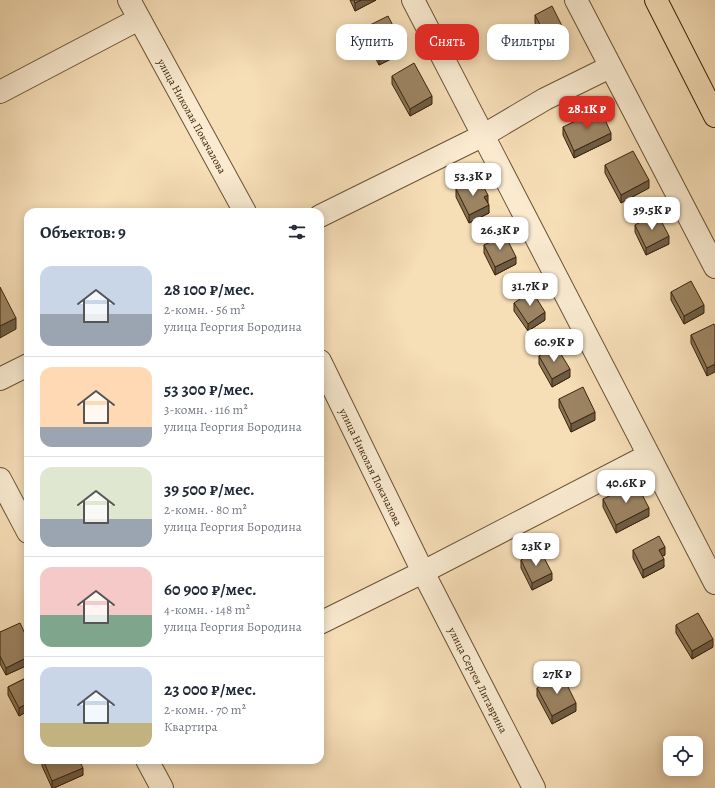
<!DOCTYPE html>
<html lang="ru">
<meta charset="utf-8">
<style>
body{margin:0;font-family:Alegreya,serif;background:#f6f6f7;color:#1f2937;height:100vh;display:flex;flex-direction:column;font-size:15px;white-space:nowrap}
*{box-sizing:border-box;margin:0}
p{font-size:13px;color:#747a83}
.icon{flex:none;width:22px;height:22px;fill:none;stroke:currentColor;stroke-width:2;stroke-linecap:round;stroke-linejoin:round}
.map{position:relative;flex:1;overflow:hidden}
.drawer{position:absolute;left:24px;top:208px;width:300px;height:556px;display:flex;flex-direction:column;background:#fff;border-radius:12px;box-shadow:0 2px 10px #0003}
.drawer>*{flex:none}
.banner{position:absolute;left:336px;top:24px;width:319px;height:36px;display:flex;gap:8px}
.fabs{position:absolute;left:663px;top:736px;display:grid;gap:8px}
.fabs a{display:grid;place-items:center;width:40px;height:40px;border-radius:8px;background:#fff;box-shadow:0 2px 10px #0003;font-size:20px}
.price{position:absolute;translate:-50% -34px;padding:0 9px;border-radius:8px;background:#fff;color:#222;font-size:13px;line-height:26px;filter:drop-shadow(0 1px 2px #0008)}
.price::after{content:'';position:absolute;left:50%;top:24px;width:12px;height:9px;margin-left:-6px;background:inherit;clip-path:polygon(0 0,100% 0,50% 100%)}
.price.selected{background:#d93025;color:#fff}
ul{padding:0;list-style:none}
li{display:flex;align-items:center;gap:12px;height:100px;padding:0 16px}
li+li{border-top:1px solid #e0e1e3}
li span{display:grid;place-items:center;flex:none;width:112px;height:80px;border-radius:12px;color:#555}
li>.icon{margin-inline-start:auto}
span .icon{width:48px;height:48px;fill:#fffc;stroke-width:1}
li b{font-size:17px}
h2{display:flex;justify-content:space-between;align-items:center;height:48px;padding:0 16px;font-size:17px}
.tag{padding:0 14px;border-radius:12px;background:#fff;box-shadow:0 2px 10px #0003;font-size:14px;line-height:36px}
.tag.selected{background:#d93025;color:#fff}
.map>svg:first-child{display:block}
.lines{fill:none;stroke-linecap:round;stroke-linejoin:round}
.minor-casing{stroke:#6a5234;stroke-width:24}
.major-casing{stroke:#3b2309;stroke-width:24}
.minor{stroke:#f9ead0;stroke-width:22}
.major{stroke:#f6deb7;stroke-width:22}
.wall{fill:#867255;stroke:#3b2309}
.shaded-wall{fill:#6d5c45;stroke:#3b2309}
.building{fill:#9c8463;stroke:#3b2309}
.labels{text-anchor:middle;stroke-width:4;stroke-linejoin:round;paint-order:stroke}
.street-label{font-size:11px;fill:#3b2309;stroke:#f9ead0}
</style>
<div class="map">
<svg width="715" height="788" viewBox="0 0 715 788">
<rect width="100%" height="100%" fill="#f6deb7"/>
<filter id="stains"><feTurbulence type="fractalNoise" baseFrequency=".005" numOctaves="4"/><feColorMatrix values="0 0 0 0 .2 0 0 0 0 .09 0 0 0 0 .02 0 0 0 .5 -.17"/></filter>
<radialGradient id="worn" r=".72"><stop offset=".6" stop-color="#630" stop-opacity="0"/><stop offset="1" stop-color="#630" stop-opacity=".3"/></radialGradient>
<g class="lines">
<g class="minor-casing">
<path id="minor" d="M129,0L245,212
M413,0L715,583
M576,0L715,267
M0,92L139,19
M320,216L484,135L545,99L610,67
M320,361L423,572L534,788
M0,379L28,365
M0,479L28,532
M320,623L423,572L647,456
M147,760L162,788"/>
</g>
<g class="major-casing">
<path id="major" d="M656,0L715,116"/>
</g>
<use href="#minor" class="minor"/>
<use href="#major" class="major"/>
</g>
<path class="wall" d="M350,0H376L355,11Z
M535,15L565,39L548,48L535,23Z
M364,28L403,53L379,65L364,36Z
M392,76L432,104L410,116L392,84Z
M563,127L611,140L574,158L563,135Z
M605,165L649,188L621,203L605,173Z
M456,189L488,203L489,213L469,223L456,197Z
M635,225L669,244L646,255L635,232Z
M484,245L516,264L495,275L484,253Z
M671,292L704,313L684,324L671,300Z
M514,303L545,320L528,331L514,311Z
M715,326L707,376L691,343V335Z
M539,356L570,377L552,387L539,364Z
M559,399L595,420L571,432L559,407Z
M603,499L649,516L616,533L603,507Z
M633,550L665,555L662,556L664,567L643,578L633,558Z
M521,560L552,580L532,590L521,568Z
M676,625L713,647L692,659L676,633Z
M0,632L28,640V665L6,675L0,664Z
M28,677V711L19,716L8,695V687Z
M537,688L576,711L552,724L537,696Z
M42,760H79L83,775L54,788H52L42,766Z"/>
<path class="shaded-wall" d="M361,0H376L355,11V3Z
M565,32V39L548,48V40Z
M403,45V53L379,65V58Z
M432,96V104L410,116V109Z
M611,133V140L574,158V151Z
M649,180V188L621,203V195Z
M488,195V203L484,197Z
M489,205V213L469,223V215Z
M669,236V244L646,255V248Z
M516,257V264L495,275V267Z
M704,305V313L684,324V316Z
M545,312V320L528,331V324Z
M16,318V329L0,338V326Z
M715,364V372L707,376V368Z
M570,369V377L552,387V379Z
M595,412V420L571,432V424Z
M649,508V516L616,533V525Z
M665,547V555L659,558V550Z
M664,559V567L643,578V570Z
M552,573V580L532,590V583Z
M713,639V647L692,659V651Z
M28,657V665L6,675V668Z
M28,703V711L19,716V708Z
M576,703V711L552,724V716Z
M83,768V775L54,788H52V781Z"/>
<path class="building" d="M354,0H361L355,3Z
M552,6L565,32L548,40L535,15Z
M388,16L403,45L379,58L364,28Z
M414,63L432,96L410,109L392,76Z
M600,109L611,133L574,151L563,127Z
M633,151L649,180L621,195L605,165Z
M475,179L481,189L484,188L488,195L484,197L489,205L469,215L456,189Z
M657,213L669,236L646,248L635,225Z
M505,235L516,257L495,267L484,245Z
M691,281L704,305L684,316L671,292Z
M0,287L16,318L0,326Z
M532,291L545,312L528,324L514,303Z
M714,324L715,326V364L707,368L691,335Z
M556,346L570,369L552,379L539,356Z
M583,387L595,412L571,424L559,399Z
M636,483L649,508L616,525L603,499Z
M659,536L665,547L659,550L664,559L643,570L633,550Z
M540,550L552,573L532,583L521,560Z
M698,613L713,639L692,651L676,625Z
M20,623L28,640V657L6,668L0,656V632Z
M562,675L576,703L552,716L537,688Z
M28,677V703L19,708L8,687Z
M43,760H79L83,768L52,781Z"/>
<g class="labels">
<g class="street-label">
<text transform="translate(192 116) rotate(61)" y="4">улица Николая Покачалова</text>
<text transform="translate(371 467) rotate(64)" y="4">улица Николая Покачалова</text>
<text transform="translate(478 680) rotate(63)" y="4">улица Сергея Литаврина</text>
</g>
</g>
<rect width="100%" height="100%" filter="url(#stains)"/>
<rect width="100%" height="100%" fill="url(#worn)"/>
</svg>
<div class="fabs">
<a><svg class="icon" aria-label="locate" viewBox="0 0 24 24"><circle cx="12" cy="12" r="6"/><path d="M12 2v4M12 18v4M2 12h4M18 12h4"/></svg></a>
</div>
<b class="price selected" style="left:587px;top:130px">28.1K ₽</b>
<b class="price" style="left:473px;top:197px">53.3K ₽</b>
<b class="price" style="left:652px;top:231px">39.5K ₽</b>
<b class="price" style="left:500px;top:251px">26.3K ₽</b>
<b class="price" style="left:530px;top:307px">31.7K ₽</b>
<b class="price" style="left:554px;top:363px">60.9K ₽</b>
<b class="price" style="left:626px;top:504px">40.6K ₽</b>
<b class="price" style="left:536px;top:567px">23K ₽</b>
<b class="price" style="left:557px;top:695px">27K ₽</b>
<div class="banner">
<a class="tag">Купить</a>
<a class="tag selected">Снять</a>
<a class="tag">Фильтры</a>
</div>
<section class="drawer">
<h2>Объектов: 9<svg class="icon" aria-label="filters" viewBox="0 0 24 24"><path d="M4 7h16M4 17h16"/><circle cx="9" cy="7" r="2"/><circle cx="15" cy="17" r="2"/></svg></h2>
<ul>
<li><span style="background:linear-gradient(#c9d6e8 60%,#9aa5b1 0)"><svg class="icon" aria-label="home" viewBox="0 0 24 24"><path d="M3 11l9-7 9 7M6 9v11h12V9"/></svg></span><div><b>28 100 ₽/мес.</b><p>2-комн. · 56 m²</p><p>улица Георгия Бородина</p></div></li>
<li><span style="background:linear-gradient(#ffd9b3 75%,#9aa5b1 0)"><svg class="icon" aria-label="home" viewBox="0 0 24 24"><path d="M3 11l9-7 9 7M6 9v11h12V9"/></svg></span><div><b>53 300 ₽/мес.</b><p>3-комн. · 116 m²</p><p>улица Георгия Бородина</p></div></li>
<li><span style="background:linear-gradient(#dfe7d0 65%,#9aa5b1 0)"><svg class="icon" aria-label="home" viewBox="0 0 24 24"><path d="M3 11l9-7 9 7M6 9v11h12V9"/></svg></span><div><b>39 500 ₽/мес.</b><p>2-комн. · 80 m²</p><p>улица Георгия Бородина</p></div></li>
<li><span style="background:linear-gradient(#f6c9c9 60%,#7fa58c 0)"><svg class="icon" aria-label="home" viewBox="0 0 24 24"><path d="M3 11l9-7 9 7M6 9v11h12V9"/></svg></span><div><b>60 900 ₽/мес.</b><p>4-комн. · 148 m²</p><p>улица Георгия Бородина</p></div></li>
<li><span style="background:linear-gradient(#c9d6e8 70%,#c2b280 0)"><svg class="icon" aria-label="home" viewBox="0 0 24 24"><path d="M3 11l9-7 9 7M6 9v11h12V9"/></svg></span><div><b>23 000 ₽/мес.</b><p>2-комн. · 70 m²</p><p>Квартира</p></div></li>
</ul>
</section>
</div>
